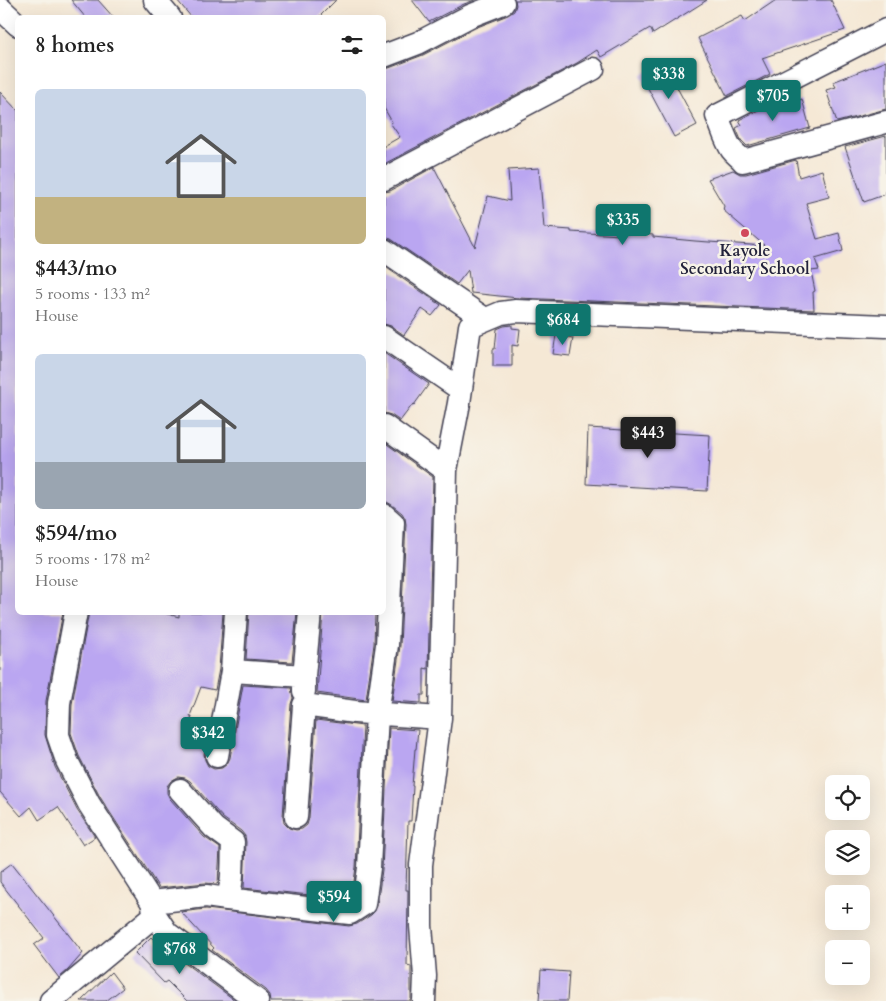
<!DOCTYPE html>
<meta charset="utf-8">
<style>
body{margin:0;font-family:Cardo,serif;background:#f6f6f6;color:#222;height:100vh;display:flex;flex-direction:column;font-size:19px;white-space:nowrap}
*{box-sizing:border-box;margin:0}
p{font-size:16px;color:#767676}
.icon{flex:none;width:28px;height:28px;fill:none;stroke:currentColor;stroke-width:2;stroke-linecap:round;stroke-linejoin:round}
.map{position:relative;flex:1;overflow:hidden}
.side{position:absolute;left:15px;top:15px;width:371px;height:600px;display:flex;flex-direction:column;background:#fff;border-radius:8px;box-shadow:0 5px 20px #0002}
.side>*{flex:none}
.buttons{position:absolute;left:825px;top:775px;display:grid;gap:10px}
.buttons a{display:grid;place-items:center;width:45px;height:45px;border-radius:8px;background:#fff;box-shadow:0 5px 20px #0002;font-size:25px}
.price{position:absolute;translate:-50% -42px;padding:0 11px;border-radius:5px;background:#0f766e;color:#fff;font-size:16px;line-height:32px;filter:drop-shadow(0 1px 2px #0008)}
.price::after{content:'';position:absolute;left:50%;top:30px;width:15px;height:11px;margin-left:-8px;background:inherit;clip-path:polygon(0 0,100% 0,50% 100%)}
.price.active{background:#222;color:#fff}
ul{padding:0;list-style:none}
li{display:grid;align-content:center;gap:10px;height:265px;padding:0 20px}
li span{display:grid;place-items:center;height:155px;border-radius:8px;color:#555}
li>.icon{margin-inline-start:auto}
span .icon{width:90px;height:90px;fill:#fffc;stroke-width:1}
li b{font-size:21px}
h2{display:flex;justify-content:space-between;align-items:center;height:60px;padding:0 20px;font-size:21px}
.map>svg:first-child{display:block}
.building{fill:#baa6f1}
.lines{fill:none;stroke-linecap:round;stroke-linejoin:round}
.street-casing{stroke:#424052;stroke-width:25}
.street{stroke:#fff;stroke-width:22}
.poi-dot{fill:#d1495b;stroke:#f7f3e8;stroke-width:2}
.labels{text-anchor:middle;stroke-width:5;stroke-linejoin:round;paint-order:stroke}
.poi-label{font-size:16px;font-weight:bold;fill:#22223b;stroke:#f7f3e8}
</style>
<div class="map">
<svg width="886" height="1001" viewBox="0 0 886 1001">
<rect width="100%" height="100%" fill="#f7f3e8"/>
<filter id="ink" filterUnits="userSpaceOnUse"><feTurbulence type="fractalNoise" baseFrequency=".02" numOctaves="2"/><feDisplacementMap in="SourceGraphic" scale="10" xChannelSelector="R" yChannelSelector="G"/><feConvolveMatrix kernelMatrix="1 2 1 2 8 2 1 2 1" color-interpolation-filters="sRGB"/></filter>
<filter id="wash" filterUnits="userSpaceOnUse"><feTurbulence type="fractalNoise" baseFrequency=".0096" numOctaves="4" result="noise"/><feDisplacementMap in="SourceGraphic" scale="20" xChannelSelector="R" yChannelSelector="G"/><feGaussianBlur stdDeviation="1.12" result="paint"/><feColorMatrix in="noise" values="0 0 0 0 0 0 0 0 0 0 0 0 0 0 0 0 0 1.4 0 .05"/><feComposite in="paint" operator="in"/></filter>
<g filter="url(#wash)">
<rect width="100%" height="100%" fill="#f5e8d5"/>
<g id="blocks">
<path class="building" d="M71,0H98L114,18H86Z
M177,0H336L318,18H192Z
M412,0H475L464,4L429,22Z
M515,0H707L653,34L650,28L601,57L597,50L577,63L384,164V146L400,137L391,124L392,122L384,108V69L389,68L423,55L475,28L508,15L514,11L516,5Z
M776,0H831L845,30L762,58L770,74L727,96L698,38L742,16L745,21Z
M886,61V109L837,122L826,90L836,87L833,82Z
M664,63L697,125L674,137L641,75Z
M0,92L18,111V612H63L46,701L45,735L55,767L77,810L95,837L83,845L58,807L39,820L31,807L21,816L0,792Z
M782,98L785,105L802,99L810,128L747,146L741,140L736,128L742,125L739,120Z
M886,136V194L864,202L845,147Z
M796,160L799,177L822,170L829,197L806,203L817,239L839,233L843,251L815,259L819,270L811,271L815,291L813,292L814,310L518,298L471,293L468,270L457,284L391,239L384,237V192L390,191L434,167L475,247L488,196L510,201L508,170L539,168L544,228L571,230V232L620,235V232L653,235V237L695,241L765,246L723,210L724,206L708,179L733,170L740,174H746Z
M384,266L441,305L432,316L422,309L404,335L391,326L384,324Z
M512,325V328L520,329L518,346L512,345V366H493V349H495L497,329L504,326Z
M556,335L573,338L570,356L553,354Z
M384,353L429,384L414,405L413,404L400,421L391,415L384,413Z
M588,428L710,435L707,491L586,484Z
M384,442L433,477L428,669L424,668V695H421V703L392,701L400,646L406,524L405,518L402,513L392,505L387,502H384Z
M89,612H160L179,617V612H223L219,669L215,690L201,687L190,716H192L188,730L209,728L204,754L205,760L208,766L214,769L222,768L227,764L230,758L243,685L291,688L293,698L291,704L283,816L284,823L289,828L296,830L302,829L307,825L309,818L316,720L363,726L356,867L352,896L347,899L244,888L246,842L245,836L241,831L223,818L190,781L185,778L178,777L171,781L167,786V793L170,799L204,837L220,848L218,883L217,884L205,883L159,888L100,797L79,756L71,733L72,704Z
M249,612H297L292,662L246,659Z
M323,612L375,613L374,644L366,700L317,693Z
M389,728L418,730L416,749H415L412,786H413L411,821H408L406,890H408L407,965L411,966V1001H271L270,995L266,990L212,950L214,948L181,912L206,909L349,926L357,924L371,915L375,911L377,906L382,870Z
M12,863L83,953L68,970L59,978L34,945L44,938L0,882V872Z
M151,937L167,953V950L236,1001H187L167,981L164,983L135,953Z
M541,970L569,972L567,1001H539Z
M111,972L123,988L106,1001H81Z"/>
</g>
</g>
<g filter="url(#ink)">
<use href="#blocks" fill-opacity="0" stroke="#424052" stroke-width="1"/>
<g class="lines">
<g class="street-casing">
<path id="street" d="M155,0L170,18
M0,8L18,25
M886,30L717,116C722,127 725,140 732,150C735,154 740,157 743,161L886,122
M384,56L418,43L470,16L503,3
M384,179L593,69
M384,250L485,319
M384,337L460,389
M384,426L446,470
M76,612L59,703L58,735L67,761L89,804L152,902L155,915L167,933L258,1001
M236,612L232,671L304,676
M304,691V676L310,612
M217,756L232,671
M296,817L304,705L355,712L440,718
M227,899L350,913L364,904L369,868L377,714L387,645L393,523L384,515
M152,902L206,896L227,899C234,881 232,861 233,842L214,828L180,790
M51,1001L155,915
M424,1001L425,976L421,926V865L440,718L446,470L459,403L470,326L501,313L516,311L886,326"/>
</g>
<use href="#street" class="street"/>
</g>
</g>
<circle class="poi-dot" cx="745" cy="233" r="5"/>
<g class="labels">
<g class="poi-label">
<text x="745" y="256">Kayole<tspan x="745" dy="18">Secondary School</tspan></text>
</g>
</g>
</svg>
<div class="buttons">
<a><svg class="icon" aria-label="locate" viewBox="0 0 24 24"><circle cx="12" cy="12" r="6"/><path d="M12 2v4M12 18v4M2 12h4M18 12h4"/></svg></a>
<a><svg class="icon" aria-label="layers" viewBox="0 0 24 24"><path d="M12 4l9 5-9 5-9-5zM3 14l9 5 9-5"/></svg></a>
<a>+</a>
<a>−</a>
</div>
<b class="price" style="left:669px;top:100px">$338</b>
<b class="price" style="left:773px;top:122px">$705</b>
<b class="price" style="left:623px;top:246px">$335</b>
<b class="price" style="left:563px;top:346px">$684</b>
<b class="price active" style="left:648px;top:459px">$443</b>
<b class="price" style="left:208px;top:759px">$342</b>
<b class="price" style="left:334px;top:923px">$594</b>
<b class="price" style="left:180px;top:975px">$768</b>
<section class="side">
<h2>8 homes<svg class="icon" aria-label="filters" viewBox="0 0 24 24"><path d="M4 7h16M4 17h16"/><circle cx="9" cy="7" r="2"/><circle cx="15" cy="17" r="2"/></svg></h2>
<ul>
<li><span style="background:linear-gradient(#c9d6e8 70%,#c2b280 0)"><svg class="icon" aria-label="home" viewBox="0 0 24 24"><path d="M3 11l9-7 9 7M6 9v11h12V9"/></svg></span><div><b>$443/mo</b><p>5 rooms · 133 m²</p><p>House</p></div></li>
<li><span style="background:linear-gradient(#c9d6e8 70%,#9aa5b1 0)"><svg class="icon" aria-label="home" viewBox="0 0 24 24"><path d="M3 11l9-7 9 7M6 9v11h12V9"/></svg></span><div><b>$594/mo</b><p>5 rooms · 178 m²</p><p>House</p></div></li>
</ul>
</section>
</div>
